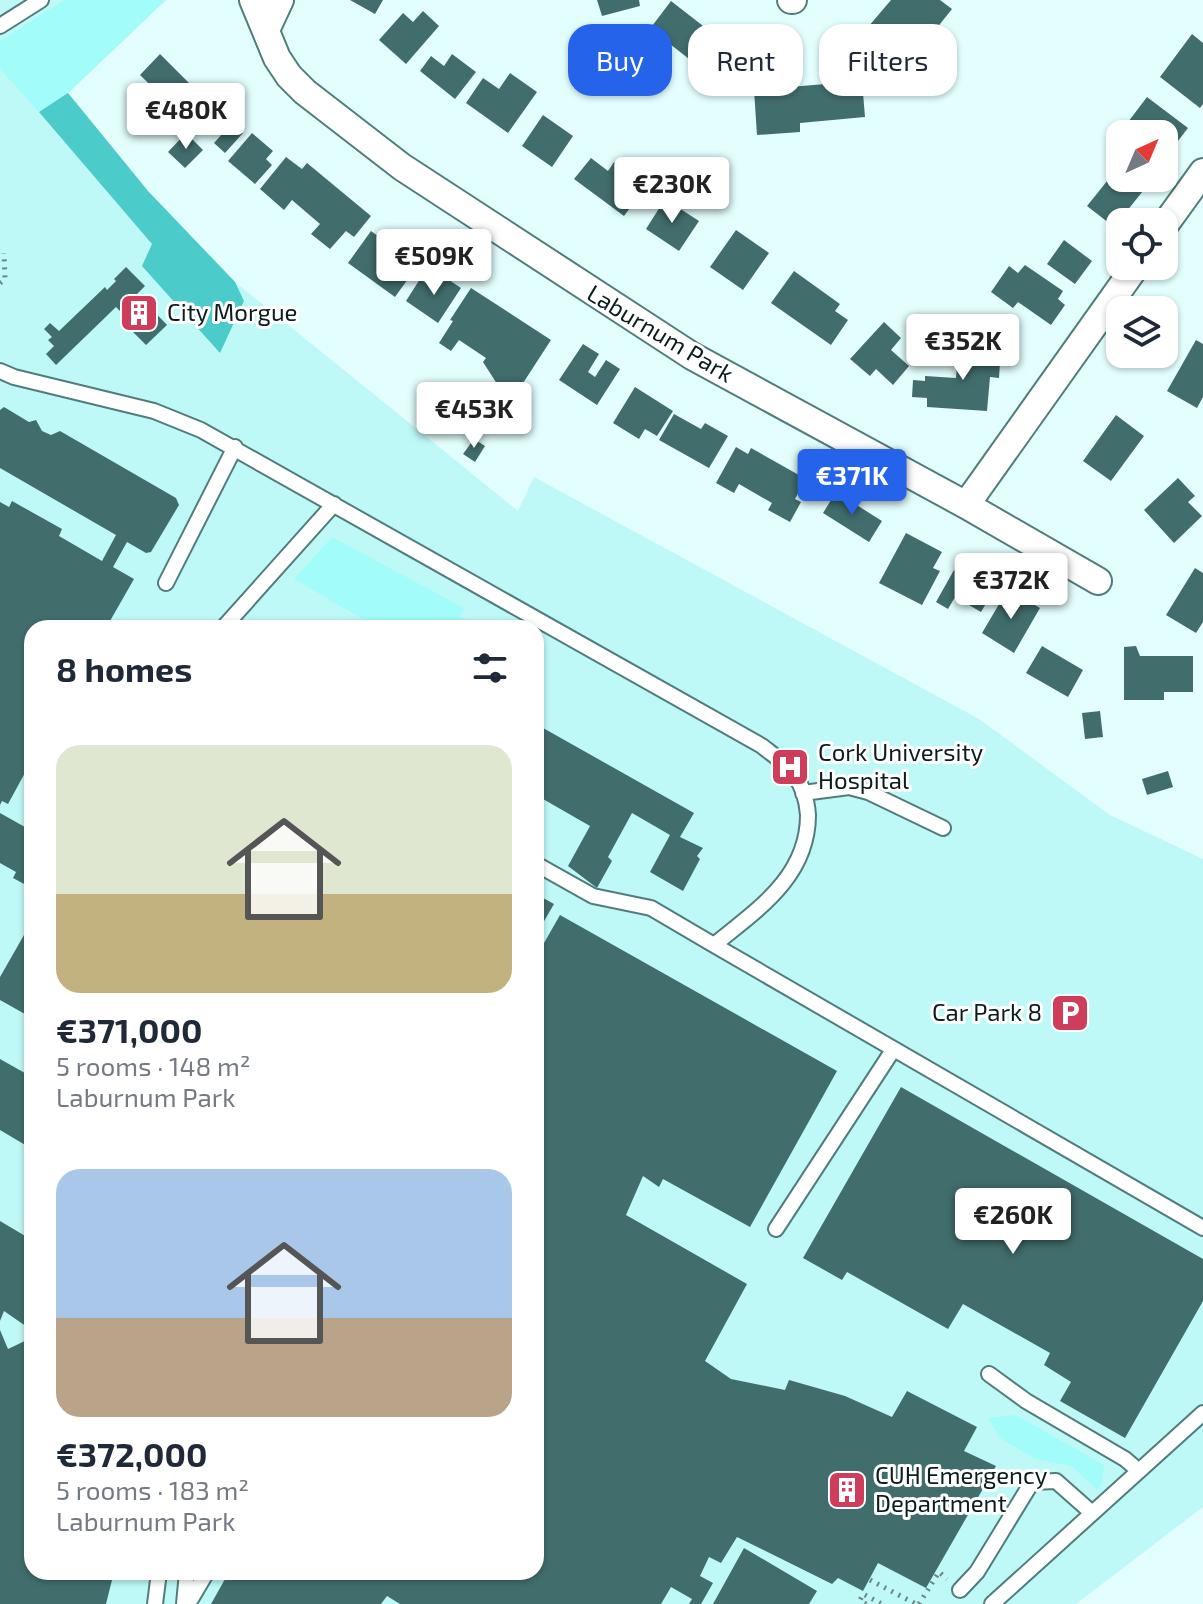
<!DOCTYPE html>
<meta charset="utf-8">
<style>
body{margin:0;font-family:"Exo 2",sans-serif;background:#f2f2f3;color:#1f2937;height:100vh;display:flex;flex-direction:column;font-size:30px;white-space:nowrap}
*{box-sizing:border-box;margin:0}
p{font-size:26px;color:#747a83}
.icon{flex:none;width:44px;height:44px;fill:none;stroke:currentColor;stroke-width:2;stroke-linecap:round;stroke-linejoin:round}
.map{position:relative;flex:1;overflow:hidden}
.sheet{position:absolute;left:24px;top:620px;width:520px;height:960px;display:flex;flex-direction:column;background:#fff;border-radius:24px;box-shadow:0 2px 6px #0004}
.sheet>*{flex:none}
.hud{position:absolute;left:568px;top:24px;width:514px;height:72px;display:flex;gap:16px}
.needle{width:52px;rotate:44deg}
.tools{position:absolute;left:1106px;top:120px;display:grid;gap:16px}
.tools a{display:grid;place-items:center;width:72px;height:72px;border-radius:16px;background:#fff;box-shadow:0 2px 6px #0004;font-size:40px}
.price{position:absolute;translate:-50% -68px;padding:0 18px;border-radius:8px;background:#fff;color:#222;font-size:26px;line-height:52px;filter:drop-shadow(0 2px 4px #0008)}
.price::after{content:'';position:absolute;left:50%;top:48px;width:24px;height:18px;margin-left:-12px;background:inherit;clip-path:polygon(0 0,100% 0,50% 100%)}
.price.on{background:#2563eb;color:#fff}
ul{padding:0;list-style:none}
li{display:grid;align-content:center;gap:16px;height:424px;padding:0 32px}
li span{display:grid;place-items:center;height:248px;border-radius:24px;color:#555}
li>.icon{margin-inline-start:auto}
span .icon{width:144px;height:144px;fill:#fffc;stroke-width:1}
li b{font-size:34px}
h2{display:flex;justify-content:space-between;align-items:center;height:96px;padding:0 32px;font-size:34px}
.chip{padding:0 28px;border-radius:24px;background:#fff;box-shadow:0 2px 6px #0004;font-size:28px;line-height:72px}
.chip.on{background:#2563eb;color:#fff}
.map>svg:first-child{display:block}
.built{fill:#bef9f7;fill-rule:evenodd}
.green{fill:#a2fcf9}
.forest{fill:#4bcbc9}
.building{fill:#416e6d}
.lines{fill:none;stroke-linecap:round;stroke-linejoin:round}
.lane-casing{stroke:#507d7c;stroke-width:18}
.street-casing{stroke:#507d7c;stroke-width:30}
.path{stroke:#6f8685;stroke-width:5;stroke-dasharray:2 6;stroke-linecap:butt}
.lane{stroke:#fff;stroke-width:14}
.street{stroke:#fff;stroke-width:26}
.labels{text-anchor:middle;stroke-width:6;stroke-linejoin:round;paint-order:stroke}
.poi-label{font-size:24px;fill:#0a1c1c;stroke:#fff;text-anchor:start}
.street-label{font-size:24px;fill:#0a1c1c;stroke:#fff}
</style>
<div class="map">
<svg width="1203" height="1604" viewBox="0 0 1203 1604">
<rect width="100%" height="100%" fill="#e2fefd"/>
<path class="built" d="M0,0H166L68,93L148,191L235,282L518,511L534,477L979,719L1110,815L1203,859V1507L1076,1604H0ZM32,628H536V1572H32Z"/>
<path class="green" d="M64,0H166L68,93L39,112L0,69V41Z
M332,537L464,608L460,616L481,628H378L294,579Z
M1016,1415L1104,1465L1102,1484L1098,1490L1071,1466L1035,1459L1000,1438L988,1418Z"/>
<path class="forest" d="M68,93L148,191L235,282L244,301L220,353L142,266L152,244L39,112Z"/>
<path class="building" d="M350,0H383L375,14Z
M597,0H639L640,6L602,16Z
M891,0H940L952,9L932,34L919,24L913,32L902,46L915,57L899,76L857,40Z
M671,1L743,57L721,84L661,37L657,43L646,34Z
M423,11L439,26L406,64L379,40L403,13L413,22Z
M1192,34L1203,43V104L1200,108L1160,77Z
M160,54L214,108L194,128L140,75Z
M452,54L476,72L455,99L420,71L431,56L444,66Z
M510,73L537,92L508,133L466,103L483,78L499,89Z
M862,81L865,117L800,123V132L757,135L754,90Z
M1147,97L1188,128L1164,159V134H1127L1122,130Z
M543,115L573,136L552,167L522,146Z
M232,123L243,133L225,153L214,143Z
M186,133L203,150L185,168L168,152Z
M252,133L273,151L266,159L272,165L255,184L228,161Z
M286,157L302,169L307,163L371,216L354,237L346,231L330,249L311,234L320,224L292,200L284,210L260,189Z
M591,158L608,171L614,162L646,186L624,216L574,179Z
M1120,165V178H1138L1147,186L1114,227L1087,206Z
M665,199L699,221L679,251L646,229Z
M736,230L769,253L743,290L710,267Z
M371,231L418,265L395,297L348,263Z
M1064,240L1092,261L1075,284L1047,264Z
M1025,265L1063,291L1058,299L1065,305L1051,325L1018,302L1013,308L991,292L1009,266L1018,273Z
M126,267L145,286L135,296L145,306L147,304L167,325L146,345L124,323L128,319L116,307L56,365L46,354L54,346L48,340L52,337L44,329L50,323L59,331L105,287L107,290L116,281L114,279Z
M794,271L840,304L835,311L848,320L831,345L771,303Z
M437,272L461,288L438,323L406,301L420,279L429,285Z
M471,288L551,340L514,397L499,387L483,362L486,358L459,340L451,351L439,343L453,321L450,320Z
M884,322L901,338L891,350L909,366L893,385L876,369L870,376L850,359Z
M1196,340L1203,344V397L1197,408L1167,391Z
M583,344L599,354L588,372L595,377L606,360L620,369L597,405L559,380Z
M978,344L1001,346L999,378L990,377L987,411L927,407V398L912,397L913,380L925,381V376L956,378L958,354L978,355Z
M635,387L673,411L657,436L645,429L639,439L613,423Z
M4,407L29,422L36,420L42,431L51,435L60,431L176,498L179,505L151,552L146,553L127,542L113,567L134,579L106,628H32V760L8,804L2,801L0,805V502L9,507L12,501L62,529L59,536L102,561L116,535L0,468V410Z
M674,414L701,429L705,423L728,436L709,468L659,440Z
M1116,415L1144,436L1111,481L1083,461Z
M474,439L485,446L475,462L463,454Z
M736,447L748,454L751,448L806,479L795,499L801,502L790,522L768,510L772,503L739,484L734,493L716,483Z
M1178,478L1195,496L1188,502L1202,516L1174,543L1144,510Z
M836,492L882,521L869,542L823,513Z
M906,533L942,552L933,568L940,571L922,605L879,583Z
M1195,568L1203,573V622L1196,633L1166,615Z
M986,569L1001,578L981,612L955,597L948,609L936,602L954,570L978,584Z
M1008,589L1040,608L1014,653L982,633Z
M1042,646L1083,670L1068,697L1026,673Z
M1136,646L1140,656H1193V692H1164V700H1124V647Z
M1100,711L1103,737L1085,739L1082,713Z
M536,724L694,813L680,837L703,848L697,856L700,859L683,891L650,872L670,835L632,813L608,857L612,861L597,888L568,866L590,826L536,795Z
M1168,771L1173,787L1147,795L1142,779Z
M0,813L32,831V875L26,885L13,878L16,872L0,863Z
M536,894L554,904L536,935Z
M560,915L837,1071L750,1227L663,1179L659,1187L643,1176L626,1215L747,1284L705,1361L731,1379L785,1390L789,1380L845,1396L892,1417L907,1391L977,1427L964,1451L996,1466L926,1588L878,1563L863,1591L838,1578L832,1584L737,1537L721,1563L709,1557L700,1576L713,1583L701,1604H689L692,1599L671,1587L661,1604H400L387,1596L381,1604H211L229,1572H536V957Z
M32,921V1018L0,1000V977Z
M0,1059L32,1077V1149L0,1130Z
M901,1087L1203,1259V1301L1125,1438L1060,1401L1071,1382L1044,1365L1050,1353L963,1304L948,1329L847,1272L842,1280L803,1258Z
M0,1221L32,1240V1572H114L106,1604H0V1330L8,1349L29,1339L30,1329L4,1311L0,1321Z
M744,1548L817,1591L809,1604H713Z"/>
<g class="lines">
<g class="lane-casing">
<path id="lane" d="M0,26L41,0
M0,371L14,377L154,411L201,430L762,746C773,755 786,763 794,775C803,786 807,802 808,815C808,877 757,910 714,945L1203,1228
M166,583L235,447
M223,628L334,504
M803,793L849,787L868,792L943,828
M536,864L593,896L651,908L714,945
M776,1229L893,1050
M989,1374L1026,1401L1125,1459L1139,1471
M960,1590L977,1572L1032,1482L1056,1481L1091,1512
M155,1604L159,1572
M184,1604L187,1572
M188,1604L207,1572
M992,1604L1203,1413"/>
</g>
<g class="street-casing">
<path id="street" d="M253,0L277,58L289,76L305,92L402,167L692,356L966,505L1098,581
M791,0H793
M266,30L280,0
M1164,226L1203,172
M966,505L1136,266"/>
</g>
<path class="path" d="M0,283L5,279L4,253
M870,1580L916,1604
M866,1604L860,1600L863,1594L882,1604
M919,1604L939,1572L947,1579"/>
<use href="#lane" class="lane"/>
<use href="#street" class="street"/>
</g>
<defs>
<g id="building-square" transform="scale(2)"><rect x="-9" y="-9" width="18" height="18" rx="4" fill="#ce3e5a" stroke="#fff"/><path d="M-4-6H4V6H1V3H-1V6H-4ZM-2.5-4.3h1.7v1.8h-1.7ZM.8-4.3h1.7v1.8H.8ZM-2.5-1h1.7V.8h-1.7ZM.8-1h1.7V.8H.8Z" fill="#fff"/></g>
<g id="hospital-square" transform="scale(2)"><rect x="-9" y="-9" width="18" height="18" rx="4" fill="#ce3e5a" stroke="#fff"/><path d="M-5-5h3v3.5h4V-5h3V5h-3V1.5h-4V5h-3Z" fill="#fff"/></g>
<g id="parking-square" transform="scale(2)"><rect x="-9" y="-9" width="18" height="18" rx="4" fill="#ce3e5a" stroke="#fff"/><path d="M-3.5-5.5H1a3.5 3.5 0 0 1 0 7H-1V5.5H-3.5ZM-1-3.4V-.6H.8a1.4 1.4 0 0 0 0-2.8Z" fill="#fff"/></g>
</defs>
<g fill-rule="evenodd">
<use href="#building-square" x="139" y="313"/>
<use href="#hospital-square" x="790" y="767"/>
<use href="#parking-square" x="1070" y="1013"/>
<use href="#building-square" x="847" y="1490"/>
</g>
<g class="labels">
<g class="poi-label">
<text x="167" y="321">City Morgue</text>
<text x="818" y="761">Cork University<tspan x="818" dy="28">Hospital</tspan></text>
<text x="1042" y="1021" text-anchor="end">Car Park 8</text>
<text x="875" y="1484">CUH Emergency<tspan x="875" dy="28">Department</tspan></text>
</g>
<g class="street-label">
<text transform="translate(660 334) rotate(31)" y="8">Laburnum Park</text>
</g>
</g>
</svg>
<div class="tools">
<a><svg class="needle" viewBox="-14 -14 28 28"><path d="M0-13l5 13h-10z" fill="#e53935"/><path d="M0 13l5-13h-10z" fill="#747a83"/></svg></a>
<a><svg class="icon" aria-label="locate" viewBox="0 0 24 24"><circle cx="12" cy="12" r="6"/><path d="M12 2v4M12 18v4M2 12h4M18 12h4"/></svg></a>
<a><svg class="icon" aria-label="layers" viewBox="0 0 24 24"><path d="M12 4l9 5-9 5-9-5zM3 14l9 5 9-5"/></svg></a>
</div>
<b class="price" style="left:186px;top:151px">€480K</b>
<b class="price" style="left:672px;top:225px">€230K</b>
<b class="price" style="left:434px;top:297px">€509K</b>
<b class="price" style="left:963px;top:382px">€352K</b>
<b class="price" style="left:474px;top:450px">€453K</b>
<b class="price on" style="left:852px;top:517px">€371K</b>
<b class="price" style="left:1011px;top:621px">€372K</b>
<b class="price" style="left:1013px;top:1256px">€260K</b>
<div class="hud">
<a class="chip on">Buy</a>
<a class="chip">Rent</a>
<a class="chip">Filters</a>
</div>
<section class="sheet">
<h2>8 homes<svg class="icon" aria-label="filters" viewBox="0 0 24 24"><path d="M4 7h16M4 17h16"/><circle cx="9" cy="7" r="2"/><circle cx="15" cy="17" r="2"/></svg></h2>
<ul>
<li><span style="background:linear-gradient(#dfe7d0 60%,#c2b280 0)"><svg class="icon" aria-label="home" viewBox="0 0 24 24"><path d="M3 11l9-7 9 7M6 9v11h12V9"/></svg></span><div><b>€371,000</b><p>5 rooms · 148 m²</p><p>Laburnum Park</p></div></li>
<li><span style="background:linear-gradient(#a9c7e8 60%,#b9a48a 0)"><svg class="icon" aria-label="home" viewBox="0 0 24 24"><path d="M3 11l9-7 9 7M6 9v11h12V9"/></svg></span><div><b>€372,000</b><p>5 rooms · 183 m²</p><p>Laburnum Park</p></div></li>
</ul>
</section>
</div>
